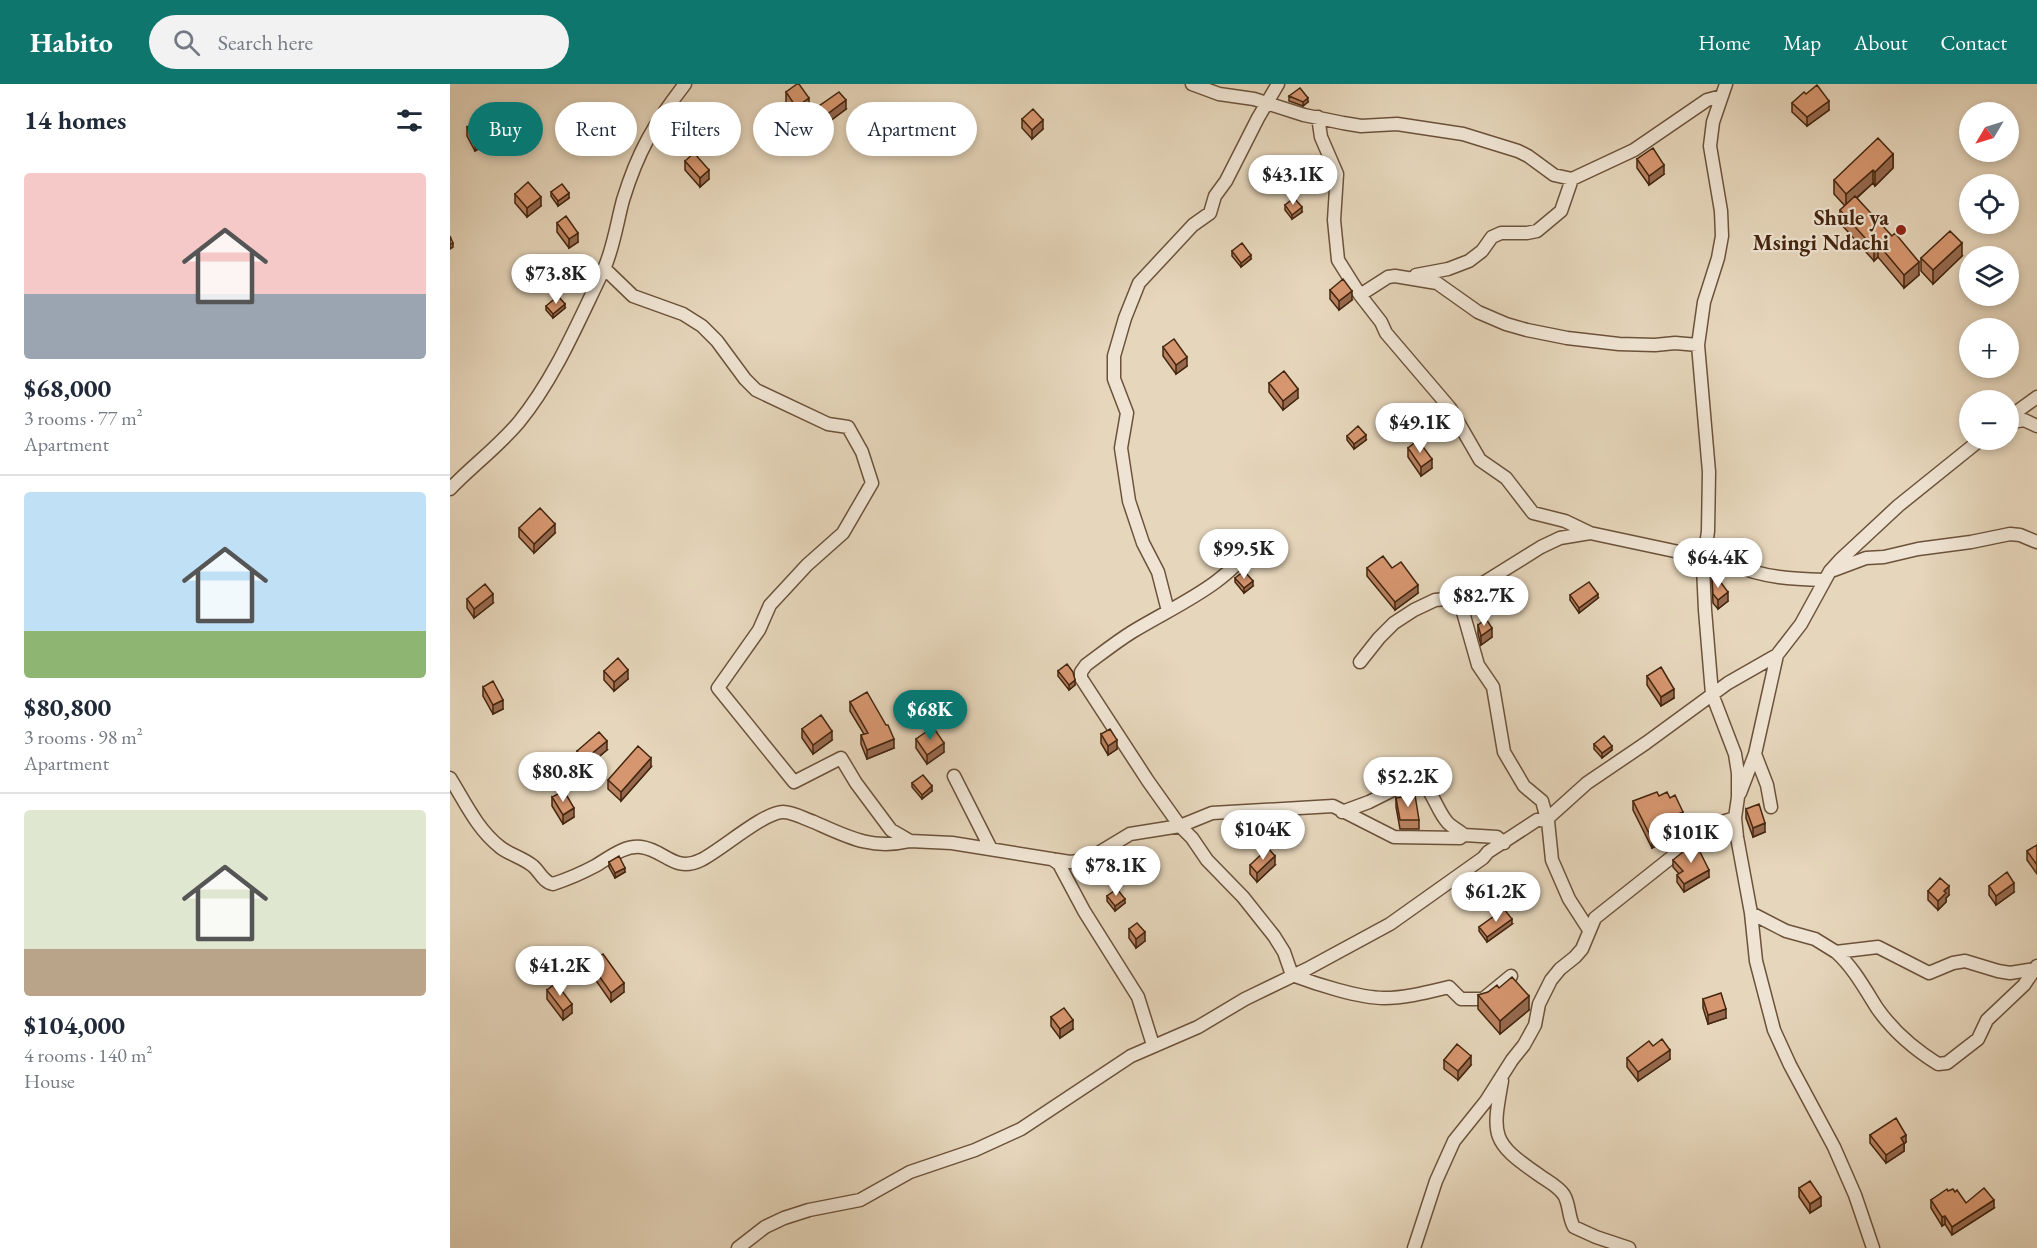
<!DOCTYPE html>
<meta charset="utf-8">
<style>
body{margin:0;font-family:"EB Garamond",serif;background:#f2f2f3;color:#1f2937;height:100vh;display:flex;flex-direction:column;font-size:22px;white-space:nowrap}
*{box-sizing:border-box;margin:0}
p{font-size:20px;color:#747a83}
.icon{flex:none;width:33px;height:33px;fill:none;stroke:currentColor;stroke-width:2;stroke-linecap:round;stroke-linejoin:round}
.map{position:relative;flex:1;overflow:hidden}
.panel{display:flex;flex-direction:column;background:#fff;width:450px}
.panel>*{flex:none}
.banner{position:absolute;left:18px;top:18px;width:570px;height:54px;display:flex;gap:12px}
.needle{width:39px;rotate:232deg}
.controls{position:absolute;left:1509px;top:18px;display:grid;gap:12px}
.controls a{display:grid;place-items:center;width:60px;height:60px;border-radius:50%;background:#fff;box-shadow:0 3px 9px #0003;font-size:30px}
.price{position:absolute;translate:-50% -51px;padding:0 14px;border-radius:21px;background:#fff;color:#222;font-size:20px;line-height:39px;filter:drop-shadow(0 2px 3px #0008)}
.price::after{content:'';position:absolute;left:50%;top:36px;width:18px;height:14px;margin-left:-9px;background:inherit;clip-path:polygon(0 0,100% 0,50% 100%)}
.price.current{background:#0f766e;color:#fff}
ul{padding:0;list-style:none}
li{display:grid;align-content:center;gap:12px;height:318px;padding:0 24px}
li+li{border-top:2px solid #e0e1e3}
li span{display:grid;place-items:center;height:186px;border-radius:6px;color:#555}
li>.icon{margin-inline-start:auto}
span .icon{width:108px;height:108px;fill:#fffc;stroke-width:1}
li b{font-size:26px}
h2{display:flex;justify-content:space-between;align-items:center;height:72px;padding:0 24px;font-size:26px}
.chip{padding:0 21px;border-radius:27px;background:#fff;box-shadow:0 3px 9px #0003;font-size:21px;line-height:54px}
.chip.current{background:#0f766e;color:#fff}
header{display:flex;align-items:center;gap:36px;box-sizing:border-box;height:84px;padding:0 30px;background:#0f766e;color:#fff}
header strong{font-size:28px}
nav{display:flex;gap:33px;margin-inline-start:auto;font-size:21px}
.search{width:420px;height:54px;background:#f2f2f3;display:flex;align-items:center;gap:15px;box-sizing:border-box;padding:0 21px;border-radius:33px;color:#747a83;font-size:22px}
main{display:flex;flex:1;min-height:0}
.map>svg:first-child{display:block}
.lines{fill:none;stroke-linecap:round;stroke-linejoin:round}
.street-casing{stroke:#6c523a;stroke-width:15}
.street{stroke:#efe4d3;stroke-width:12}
.wall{fill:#b8815f;stroke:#44260f;stroke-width:1.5}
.shaded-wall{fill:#96694e;stroke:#44260f;stroke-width:1.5}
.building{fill:#d6966f;stroke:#44260f;stroke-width:1.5}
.poi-dot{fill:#8f2418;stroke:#efe4d3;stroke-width:2}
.labels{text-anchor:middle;stroke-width:4.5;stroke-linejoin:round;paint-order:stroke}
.poi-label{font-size:22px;font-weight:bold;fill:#44260f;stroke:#efe4d3;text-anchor:end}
</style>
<header>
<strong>Habito</strong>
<div class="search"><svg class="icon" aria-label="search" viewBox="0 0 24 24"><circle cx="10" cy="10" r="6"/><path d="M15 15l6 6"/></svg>Search here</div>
<nav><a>Home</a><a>Map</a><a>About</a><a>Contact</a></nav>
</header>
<main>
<section class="panel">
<h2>14 homes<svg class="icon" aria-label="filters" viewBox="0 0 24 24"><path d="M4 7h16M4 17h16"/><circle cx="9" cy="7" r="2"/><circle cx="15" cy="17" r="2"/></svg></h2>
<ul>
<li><span style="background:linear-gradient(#f6c9c9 65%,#9aa5b1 0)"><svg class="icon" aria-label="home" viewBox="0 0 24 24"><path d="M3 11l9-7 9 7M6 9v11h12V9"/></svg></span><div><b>$68,000</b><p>3 rooms · 77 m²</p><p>Apartment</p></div></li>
<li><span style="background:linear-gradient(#bfe0f5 75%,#8fb573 0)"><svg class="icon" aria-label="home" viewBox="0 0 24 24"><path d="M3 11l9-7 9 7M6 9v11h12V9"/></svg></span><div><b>$80,800</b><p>3 rooms · 98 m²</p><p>Apartment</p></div></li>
<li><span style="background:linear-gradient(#dfe7d0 75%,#b9a48a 0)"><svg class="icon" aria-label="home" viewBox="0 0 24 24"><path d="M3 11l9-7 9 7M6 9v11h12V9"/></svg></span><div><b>$104,000</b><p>4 rooms · 140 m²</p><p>House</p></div></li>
</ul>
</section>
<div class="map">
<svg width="1587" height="1164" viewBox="0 0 1587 1164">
<rect width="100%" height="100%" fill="#e6d6bb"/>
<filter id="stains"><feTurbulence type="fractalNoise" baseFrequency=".00333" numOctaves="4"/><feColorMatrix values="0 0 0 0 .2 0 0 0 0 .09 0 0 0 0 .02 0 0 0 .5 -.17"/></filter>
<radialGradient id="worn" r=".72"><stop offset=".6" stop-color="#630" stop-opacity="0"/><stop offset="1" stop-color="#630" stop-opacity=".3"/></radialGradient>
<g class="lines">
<g class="street-casing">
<path id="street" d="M742,0L769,10L804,15L854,31L893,39L911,42L947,40L1013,50L1068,67L1078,72L1104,91L1122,95L1184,66L1257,16L1272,12
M1276,0L1263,38L1260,62L1271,127L1272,152L1268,174L1254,218L1248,261L1259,388L1258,447L1253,483L1255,526L1262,610L1285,670L1288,689V713L1285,734L1287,753L1301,829L1306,877L1324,946L1340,981L1384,1063L1405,1111L1423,1164
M868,33L871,53L887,90L884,136L888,176L910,211L938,193L945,192L987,199L1028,228L1056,240L1077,246L1117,254L1169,260L1205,261L1225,259L1248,261
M155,185L183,212L233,230L252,242L267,257L295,295L306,306L378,340L398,343L412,368L422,399L393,449L357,481L320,521L309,546L268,604L344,698L391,674L406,699L441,746L460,757L502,759L620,778L637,776L680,750L730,742L762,729L883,722L944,753L1010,754L1014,751L1047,753L1054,759
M966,191L998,185L1019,177L1032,167L1042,153L1051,149H1077L1087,147L1111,127L1122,95
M910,211L931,238L936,249L1000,324L1030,376L1056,394L1083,429L1115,437L1140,449L1229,468L1253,483
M1558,334L1587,313
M1558,339L1574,336L1587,342
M0,405C22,382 48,363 69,338C105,294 128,238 153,187C163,167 167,138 173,116C188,67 204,40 235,0
M807,454C780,500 726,521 682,548C666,558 651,570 636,581L631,588V594L698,697L730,742L742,754L757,776L793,813L824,852L834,868L842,891C866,900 909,914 934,914C956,914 978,908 999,903L1011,915H1033L1061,892
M1256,464C1268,469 1275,476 1285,481C1313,494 1345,495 1375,496
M1384,486L1416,474L1434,473L1468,465L1521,458L1560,450L1570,451L1587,458
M1009,514L1028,581L1043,603L1054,668L1074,702L1092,717L1097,735
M718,527L708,488L693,459L679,417L671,364L677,329L664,295V272L675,234L689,199L743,141L760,129L765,112L776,97L808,34L828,0
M910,578L929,554L944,539L964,526L985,516L1009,514L1091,463L1110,454L1140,449
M1305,670L1317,701L1321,723
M504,692L541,765
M0,694C15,718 27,745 50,763C60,771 72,773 83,782C90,788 93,798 103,800C118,795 132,789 145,782C159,774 174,761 191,763C215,766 224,789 251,776C271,766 314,728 333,728C343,728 355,735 364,738C398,753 421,766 460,757
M1290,709L1305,670L1327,571
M892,728L919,718L967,694C982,703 986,726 998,739C1003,744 1009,746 1014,751
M1090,736L1098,737L1102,776L1119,815L1139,846
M602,775L609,780L634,827L688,913L703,961
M1301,829L1336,847L1365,855L1386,868L1428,863L1479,889L1503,879L1515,877L1548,887L1560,889L1585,885L1587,882
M1386,868C1403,883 1415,905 1427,924C1443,947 1464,965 1488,980L1497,979L1528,955L1537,936L1574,901L1585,885
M1052,997C1042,1052 1041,1058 1089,1091C1097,1097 1108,1102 1114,1111C1120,1121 1118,1133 1124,1143L1146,1153L1179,1164
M288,1164L315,1143L334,1134L359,1126L410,1116L460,1088L525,1066L571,1045L681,972L748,943L795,915L857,885L940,840L1033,774L1038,768L1087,736L1097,735L1137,699L1196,659L1278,599L1327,571L1351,540L1380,487L1390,476L1448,422L1530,356
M964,1164L986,1097L1004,1057L1036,1017L1062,976L1074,961L1085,941L1089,920L1101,896L1110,885L1125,873L1132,865L1145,834L1242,757L1272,738L1285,734"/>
</g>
<use href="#street" class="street"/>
</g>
<path class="wall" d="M336,8L359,23L346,32L336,18Z
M1356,10L1379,26L1357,42L1342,28V19Z
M839,12L858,18L853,22L839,17Z
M369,22L396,25L376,40L369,32Z
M54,34L73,39L62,48L54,39Z
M572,35L593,45L582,55L572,44Z
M17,43L37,60L25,67L17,52Z
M1443,70V84L1425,102L1423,99L1407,114L1469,191L1454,204L1428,173L1424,177L1390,139V126L1395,122L1384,110V96Z
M1187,75L1214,90L1199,101L1187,84Z
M235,77L259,95L250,103L235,86Z
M101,108L119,114L108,122L101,112Z
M65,110L91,122L77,133L65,119Z
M835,121L852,128L842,135L835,126Z
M107,139L128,158L119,164L107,148Z
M782,167L801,175L791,183L782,172Z
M1512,172L1483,200L1471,187V174Z
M880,206L902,216L889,226L880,215Z
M96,222L115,224L103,234L96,226Z
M713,263L737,282L726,290L713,272Z
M819,299L848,314L833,326L819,308Z
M897,352L916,356L904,365L897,356Z
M958,364L982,384L971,392L958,373Z
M69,444L105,449L84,469L69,453Z
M917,484L968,509L945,526L917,492Z
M785,494L803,502L794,509L785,498Z
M1262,495L1278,517L1268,525L1263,519Z
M1120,511L1148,514L1129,529L1120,516Z
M17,515L43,519L24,534L17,524Z
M1028,541L1042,553L1031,561L1028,550Z
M154,587L178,595L164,607L154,596Z
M608,587L625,601L619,606L608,592Z
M1197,592L1224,614L1211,622L1197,601Z
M33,603L53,625L43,630L33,612Z
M400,618L444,664L417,675L411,660V651L414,650L400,627Z
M352,645L382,656L363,670L352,654Z
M651,650L667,665L658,671L651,659Z
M466,655L494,668L477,680L466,664Z
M1144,660L1162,666L1152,674L1144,665Z
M157,666L134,685L127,676V667Z
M201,683L171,717L158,705V696Z
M462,699L482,707L472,715L462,703Z
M1209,712L1233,737L1230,738V744L1224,747V753L1202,764L1183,726V717Z
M102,713L124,733L113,740L102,722Z
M946,714L969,736V745H950L946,723Z
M1296,725L1315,748L1303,753L1296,734Z
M1587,761V790L1577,776V767Z
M1223,776L1259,793L1234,808L1227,798V791L1229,790L1223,783Z
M159,778L175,788L165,794L159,783Z
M800,781H825L807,798L800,790Z
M1539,802L1564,808L1546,821L1539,811Z
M1478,807L1499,811L1496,814V818L1488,826L1478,816Z
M657,812L675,819L665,827L657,817Z
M1062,840L1037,858L1029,847V843Z
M679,845L695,857L686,864L679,854Z
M114,879L133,887L122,895L114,883Z
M140,879L174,908L161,918L140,888Z
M97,906L122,929L113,936L97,915Z
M1028,911L1079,926L1050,950L1028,925Z
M1253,915L1276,934L1258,940L1253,924Z
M601,933L623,945L610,954L601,942Z
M1203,962L1220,975L1188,997L1177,983V974Z
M994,976L1021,981L1008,996L994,985Z
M1420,1051L1456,1058L1454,1060V1067L1436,1079L1420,1059Z
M1349,1104L1371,1122L1360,1129L1349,1113Z
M1498,1107L1505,1108L1516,1119L1544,1124L1502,1151L1495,1140L1492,1142L1481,1124V1116Z"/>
<path class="shaded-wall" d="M359,14V23L346,32V23Z
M858,14V18L853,22V18Z
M396,16V25L376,40V31Z
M1379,17V26L1357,42V33Z
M73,34V39L62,48V44Z
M593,36V45L582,55V46Z
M37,51V60L25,67V58Z
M1443,70V84L1425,102V88Z
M1214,81V90L1199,101V92Z
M259,86V95L250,103V94Z
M1423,86V99L1396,123V110Z
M119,109V114L108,122V117Z
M91,113V122L77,133V124Z
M852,123V128L842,135V131Z
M128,149V158L119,164V155Z
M3,159V163L0,165V160Z
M1512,159V172L1483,200V186Z
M1428,160V173L1424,177V164Z
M801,171V175L791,183V179Z
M1469,178V191L1454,204V191Z
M902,207V216L889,226V217Z
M115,220V224L103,234V230Z
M737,273V282L726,290V281Z
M848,305V314L833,326V317Z
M916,351V356L904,365V360Z
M982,375V384L971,392V383Z
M105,440V449L84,469V460Z
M803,497V502L794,509V504Z
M968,501V509L945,526V518Z
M1278,508V517L1268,525V516Z
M43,510V519L24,534V525Z
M1148,510V514L1129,529V524Z
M1042,544V553L1031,561V552Z
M178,586V595L164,607V598Z
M625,596V601L619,606V601Z
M1224,605V614L1211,622V613Z
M53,616V625L43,630V621Z
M382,647V656L363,670V661Z
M444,655V664L417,675V666Z
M667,656V665L658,671V662Z
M157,657V666L134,685V676Z
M494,659V668L477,680V671Z
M1162,662V666L1152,674V669Z
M201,674V683L171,717V708Z
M482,702V707L472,715V711Z
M124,724V733L113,740V731Z
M1233,728V737L1230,738V744L1224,747V753L1202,764V755L1228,730Z
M1315,739V748L1303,753V744Z
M825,772V781L807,798V789Z
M175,784V788L165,794V789Z
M1259,786V793L1234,808V800Z
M1564,799V808L1546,821V812Z
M1499,802V811L1496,814V818L1488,826V817L1494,807Z
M675,815V819L665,827V822Z
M1062,835V840L1037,858V853Z
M695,848V857L686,864V855Z
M133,883V887L122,895V891Z
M174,899V908L161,918V909Z
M1079,912V926L1050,950V937Z
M122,920V929L113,936V927Z
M1276,925V934L1258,940V931Z
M623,936V945L610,954V945Z
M1220,966V975L1188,997V988Z
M1021,972V981L1008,996V987Z
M1456,1051V1058L1454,1060V1067L1436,1079V1071L1451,1054Z
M1371,1113V1122L1360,1129V1120Z
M1544,1116V1124L1502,1151V1143Z
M1495,1132V1140L1492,1142V1133Z"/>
<path class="building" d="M347,0H349L359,14L346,23L336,8Z
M1367,1L1379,17L1357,33L1342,19L1354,8L1356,10Z
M850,4L858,14L853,18L839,12Z
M389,8L396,16L376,31L369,22Z
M65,25L73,34L62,44L54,34Z
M583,25L593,36L582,46L572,35Z
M29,36L37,51L25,58L17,43Z
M1428,54L1443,70L1425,88L1423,86L1396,110L1384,96Z
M1203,64L1214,81L1199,92L1187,75Z
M244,69L259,86L250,94L235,77Z
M78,98L91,113L77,124L65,110Z
M112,100L119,109L108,117L101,108Z
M1405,112L1442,152L1445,149L1469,178L1454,191L1428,160L1424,164L1390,126Z
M844,114L852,123L842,131L835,121Z
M116,132L128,149L119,155L107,139Z
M1500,147L1512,159L1483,186L1471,174Z
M0,152L3,159L0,160Z
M792,159L801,171L791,179L782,167Z
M893,195L902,207L889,217L880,206Z
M108,212L115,220L103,230L96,222Z
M724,255L737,273L726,281L713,263Z
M834,287L848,305L833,317L819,299Z
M908,342L916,351L904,360L897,352Z
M968,356L982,375L971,383L958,364Z
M90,424L105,440L84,460L69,444Z
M933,472L942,484L951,478L968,501L945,518L917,484Z
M794,487L803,497L794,504L785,494Z
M1266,492L1278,508L1268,516L1263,510L1262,495Z
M1139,498L1148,510L1129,524L1120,511Z
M35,500L43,510L24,525L17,515Z
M1036,535L1042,544L1031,552L1028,541Z
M168,574L178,586L164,598L154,587Z
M617,580L623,588L625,596L619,601L608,587Z
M1211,583L1224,605L1211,613L1197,592Z
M43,597L53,616L43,621L33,603Z
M417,608L436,641H438L444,655L417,666L411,651L418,649L400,618Z
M371,631L382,647L363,661L352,645Z
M483,643L494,659L477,671L466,655Z
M660,645L667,656L658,662L651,650Z
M149,648L157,657L134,676L127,667Z
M1154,652L1162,662L1152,669L1144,660Z
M188,662L201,674L171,708L158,696Z
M473,691L482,702L472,711L462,699Z
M114,707L124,724L113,731L102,713Z
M1207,708L1209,712L1217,708L1220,714L1225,711L1233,728L1228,730L1230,735L1222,739L1224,744L1202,755L1183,717Z
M965,711L969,736H950L946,714Z
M1309,720L1315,739L1303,744L1296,725Z
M1245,758L1259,786L1234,800L1227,791L1233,787L1223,776Z
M1587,761V781L1577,767Z
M818,764L825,772L807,789L800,781Z
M169,772L175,784L165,789L159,778Z
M1557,788L1564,799L1546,812L1539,802Z
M1490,794L1499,802L1494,807L1496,809L1488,817L1478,807Z
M667,805L675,815L665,822L657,812Z
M1054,825L1062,835L1037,853L1029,843Z
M687,839L695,848L686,855L679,845Z
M153,870L174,899L161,909L140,879Z
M125,871L133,883L122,891L114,879Z
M1062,893L1079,912L1050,937L1028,911L1038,908L1047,901L1049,904Z
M106,899L122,920L113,927L97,906Z
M1271,909L1276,925L1258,931L1253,915Z
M614,924L623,936L610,945L601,933Z
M1212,955L1220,966L1188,988L1177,974L1199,957L1203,962Z
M1007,960L1021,972L1008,987L994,976Z
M1446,1034L1456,1051L1451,1054L1454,1059L1436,1071L1420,1051Z
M1360,1097L1371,1113L1360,1120L1349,1104Z
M1534,1104L1544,1116L1502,1143L1495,1132L1492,1133L1481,1116L1497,1105L1498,1107L1503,1105L1505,1108L1507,1106L1516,1119Z"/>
<circle class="poi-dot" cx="1451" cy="146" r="6"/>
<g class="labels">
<g class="poi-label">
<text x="1439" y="141">Shule ya<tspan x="1439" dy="25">Msingi Ndachi</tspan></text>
</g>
</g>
<rect width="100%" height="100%" filter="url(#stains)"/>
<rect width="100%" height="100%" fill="url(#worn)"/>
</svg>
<div class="controls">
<a><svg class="needle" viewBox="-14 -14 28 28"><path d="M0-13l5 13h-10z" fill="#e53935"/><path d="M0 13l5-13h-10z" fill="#747a83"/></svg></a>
<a><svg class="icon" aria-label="locate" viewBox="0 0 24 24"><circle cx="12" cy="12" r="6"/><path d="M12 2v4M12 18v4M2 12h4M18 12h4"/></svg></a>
<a><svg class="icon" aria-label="layers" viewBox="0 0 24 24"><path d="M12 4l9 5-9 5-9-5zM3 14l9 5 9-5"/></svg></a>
<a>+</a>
<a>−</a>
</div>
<b class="price" style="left:843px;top:122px">$43.1K</b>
<b class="price" style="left:106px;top:221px">$73.8K</b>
<b class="price" style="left:970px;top:370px">$49.1K</b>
<b class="price" style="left:794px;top:496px">$99.5K</b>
<b class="price" style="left:1268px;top:505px">$64.4K</b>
<b class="price" style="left:1034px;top:543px">$82.7K</b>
<b class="price current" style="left:480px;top:657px">$68K</b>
<b class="price" style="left:113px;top:719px">$80.8K</b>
<b class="price" style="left:958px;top:724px">$52.2K</b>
<b class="price" style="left:813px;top:777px">$104K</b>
<b class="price" style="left:1241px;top:780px">$101K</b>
<b class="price" style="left:666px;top:813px">$78.1K</b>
<b class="price" style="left:1046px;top:839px">$61.2K</b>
<b class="price" style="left:110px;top:913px">$41.2K</b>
<div class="banner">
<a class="chip current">Buy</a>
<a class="chip">Rent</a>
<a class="chip">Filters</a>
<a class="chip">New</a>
<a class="chip">Apartment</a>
</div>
</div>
</main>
